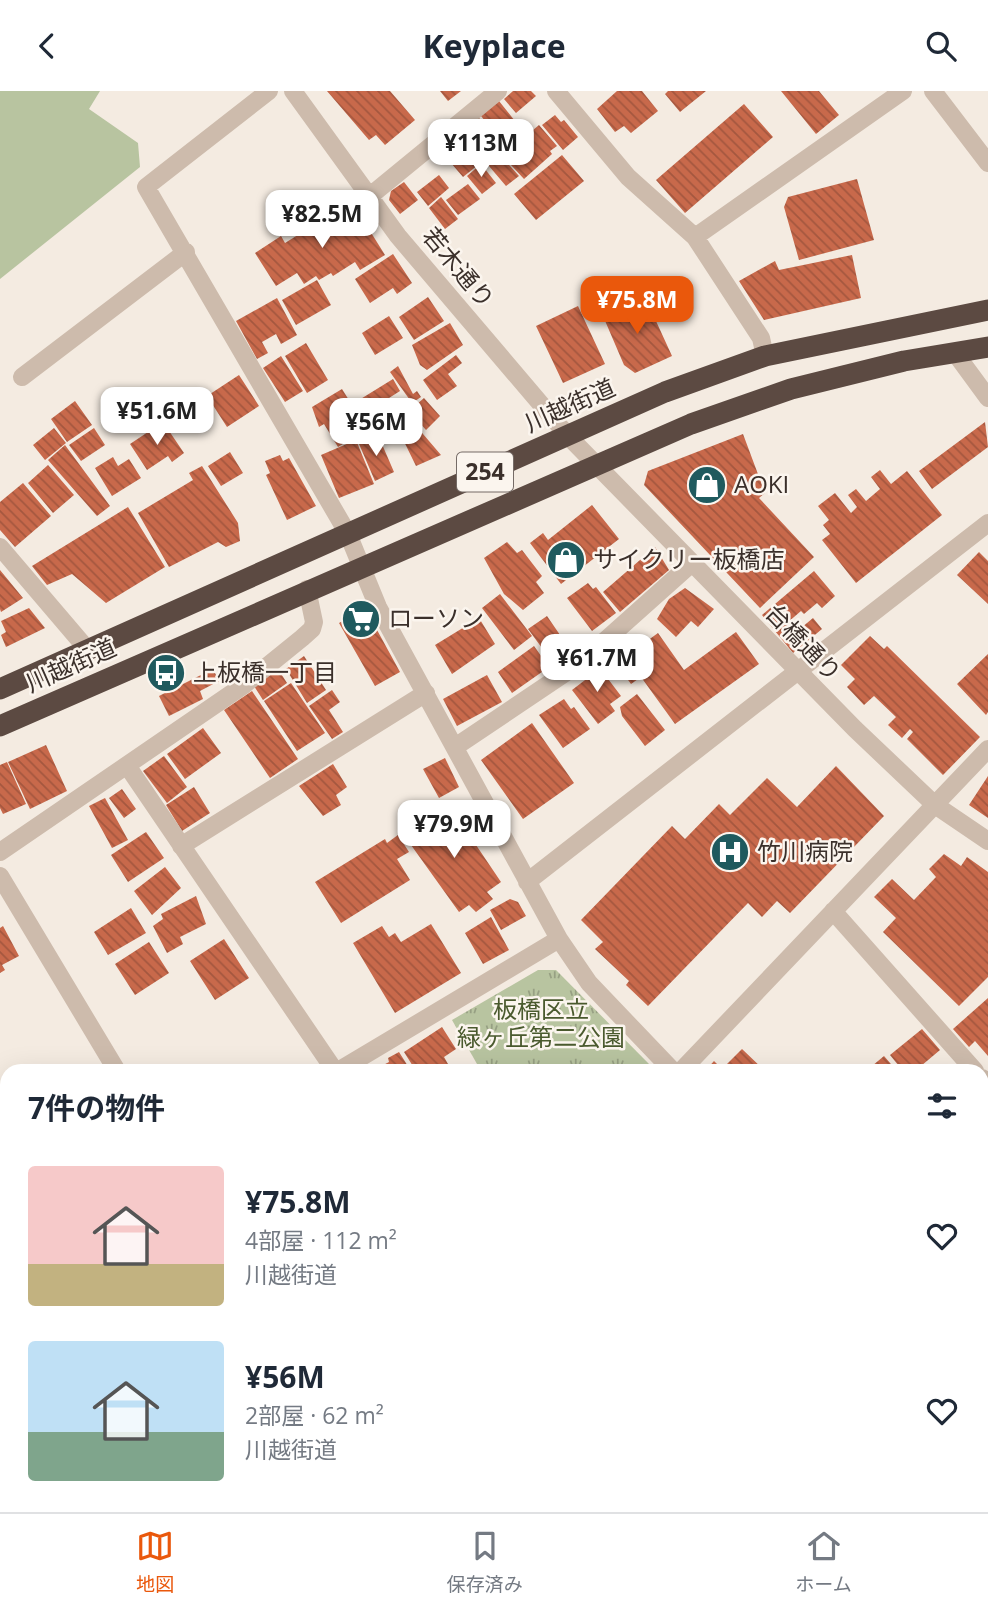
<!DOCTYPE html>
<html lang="ja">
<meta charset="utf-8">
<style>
body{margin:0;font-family:"Open Sans","Noto Sans JP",sans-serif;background:#f2f2f3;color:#1f2937;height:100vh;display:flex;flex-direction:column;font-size:26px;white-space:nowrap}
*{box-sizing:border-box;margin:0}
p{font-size:23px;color:#747a83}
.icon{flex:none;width:38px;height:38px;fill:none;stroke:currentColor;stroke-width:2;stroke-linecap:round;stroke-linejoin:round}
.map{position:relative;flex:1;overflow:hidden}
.side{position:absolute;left:0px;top:973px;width:989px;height:448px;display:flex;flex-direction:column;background:#fff;border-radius:21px 21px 0 0;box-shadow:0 7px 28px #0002}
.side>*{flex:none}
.price{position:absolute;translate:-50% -60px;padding:0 16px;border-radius:14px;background:#fff;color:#222;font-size:23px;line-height:46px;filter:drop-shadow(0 2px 4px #0008)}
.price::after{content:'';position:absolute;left:50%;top:42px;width:21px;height:16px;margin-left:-10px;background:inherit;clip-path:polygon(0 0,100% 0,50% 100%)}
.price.current{background:#ea580c;color:#fff}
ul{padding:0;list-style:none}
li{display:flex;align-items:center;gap:21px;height:175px;padding:0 28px}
li span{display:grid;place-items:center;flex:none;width:196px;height:140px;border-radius:7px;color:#555}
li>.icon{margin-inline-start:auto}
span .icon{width:84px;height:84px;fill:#fffc;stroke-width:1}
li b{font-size:30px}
h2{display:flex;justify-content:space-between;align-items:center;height:84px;padding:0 28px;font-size:30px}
header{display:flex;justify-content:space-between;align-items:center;height:91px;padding:0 28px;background:#fff;font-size:32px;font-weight:700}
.tabs{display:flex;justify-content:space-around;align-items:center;height:98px;border-top:2px solid #e0e1e3;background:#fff;font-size:19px;color:#747a83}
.tabs a{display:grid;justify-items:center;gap:4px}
.tabs .current{color:#ea580c}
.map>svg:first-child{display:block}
.grass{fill:url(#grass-tufts)}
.pitch{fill:#b8c4a0}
.building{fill:url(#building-back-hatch)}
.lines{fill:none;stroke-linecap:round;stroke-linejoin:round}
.minor{stroke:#cdbbac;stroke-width:18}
.highway{stroke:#5c4a42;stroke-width:21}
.labels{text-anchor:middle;stroke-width:5;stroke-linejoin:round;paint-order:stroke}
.shield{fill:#fbf5ee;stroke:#756b66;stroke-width:2}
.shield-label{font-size:23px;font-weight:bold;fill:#3b302b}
.street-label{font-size:24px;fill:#3b302b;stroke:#fbf5ee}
.poi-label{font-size:24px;fill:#3b302b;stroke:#fbf5ee;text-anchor:start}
.park-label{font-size:24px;fill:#4a5a2e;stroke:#fbf5ee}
</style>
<header><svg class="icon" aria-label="back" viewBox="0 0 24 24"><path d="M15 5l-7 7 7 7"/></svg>Keyplace<svg class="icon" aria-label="search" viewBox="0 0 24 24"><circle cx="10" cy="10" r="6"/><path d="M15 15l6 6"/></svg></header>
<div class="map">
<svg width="988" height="1421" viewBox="0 0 988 1421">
<defs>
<pattern id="grass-tufts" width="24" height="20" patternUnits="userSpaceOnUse" patternTransform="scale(1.75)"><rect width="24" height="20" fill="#b8c4a0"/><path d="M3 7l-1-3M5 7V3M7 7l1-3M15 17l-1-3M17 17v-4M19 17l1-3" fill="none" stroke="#97a083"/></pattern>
<pattern id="building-back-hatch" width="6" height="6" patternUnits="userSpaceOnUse" patternTransform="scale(1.75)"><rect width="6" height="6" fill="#c8694b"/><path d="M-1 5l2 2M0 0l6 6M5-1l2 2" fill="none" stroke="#a4573f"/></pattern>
</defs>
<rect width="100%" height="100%" fill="#f4ebe1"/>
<path class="grass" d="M538,879H556L650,974L649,980H481L452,929Z"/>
<path class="pitch" d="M0,0H100L89,18L138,52L140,76L0,188Z"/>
<path class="building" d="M327,0H390L415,29L385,54L376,44L369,49Z
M440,0H461L448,10Z
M513,0H531L536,5L516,22L504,8Z
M617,0H642L658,20L631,42L624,35L615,41L597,18Z
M668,0H706L680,21L665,3Z
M781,0H819L839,24L816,43Z
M499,10L515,30L497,45L481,25Z
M744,13L773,46L685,122L656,89Z
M555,24L561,31L564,29L578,46L563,59L542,34Z
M479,27L497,49L480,63L462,41Z
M539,34L557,55L550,60L552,63L524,88L500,62L512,52L517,58L523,53L520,50Z
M460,43L469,55L452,69L443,57Z
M472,56L483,70L463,86L451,72Z
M495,58L519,85L506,95L483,68Z
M562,64L584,90L536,129L514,103Z
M481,73L496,92L482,103L467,85Z
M439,84L449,97L428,115L417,101Z
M857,88L874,149L799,169L784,116L788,106Z
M404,91L418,109L400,123L389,109L391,100Z
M468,93L480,108L458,124L446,109Z
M441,106L458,128L445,138L429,117Z
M347,118L353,128L360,124L385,164L360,179L355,171L333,185L331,182L319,189L316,185L304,193L297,182L276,195L255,162L281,145L285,152L338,119L340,122Z
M393,163L412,192L397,203L393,197L370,212L355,188Z
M852,164L861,207L764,229L739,190L775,170L779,179Z
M317,189L331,214L296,234L282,209Z
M428,206L444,230L414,249L399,226Z
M645,206L672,265L635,282L624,274L603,225Z
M277,207L297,244L281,253L276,243L262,251L268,262L257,268L236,230Z
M578,215L605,273L563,292L536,235Z
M389,225L403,247L375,264L362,242Z
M450,232L463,254L427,279L420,274L412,254Z
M306,252L328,289L307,302L285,265Z
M456,264L462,272L448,283L457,295L437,309L423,289Z
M281,265L303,300L285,311L263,277Z
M398,275L413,303L417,300L421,306L412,312L390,281Z
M239,284L259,315L227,336L207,305Z
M393,288L400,300L367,321L359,309Z
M342,298L367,338L338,356L324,333L319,336L312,316Z
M424,307L440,325L426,339L409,320Z
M75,310L92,334L67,351L51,328Z
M405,322L441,364L416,375L393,328Z
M163,331L184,362L172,371L168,365L147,379L130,353Z
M985,331L988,356L932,398L919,380Z
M54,337L66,352L45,369L33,354Z
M94,337L105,354L81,370L69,354Z
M743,343L765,402L759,407L814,466L760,517L644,394L648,380Z
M378,344L394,381L375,390L359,353Z
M356,349L374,393L339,407L321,364Z
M65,354L110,415L97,425L48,369Z
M230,361L243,382L221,395L208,375Z
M280,364L283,370L289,367L316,415L287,429L266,384L270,382L265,370Z
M113,366L118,375L129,368L141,387L112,405L95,377Z
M48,374L74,404L53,422L28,392Z
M202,375L238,432L240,450L226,456L218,451L169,476L138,422L193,389L189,382Z
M880,379L891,393L907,380L942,424L856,492L822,449L830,443L823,434L829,429L818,415L835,402L851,422L857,416L848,404L856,398L866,410L880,398L871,386Z
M23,392L51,425L15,456L0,439V411Z
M592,414L619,448L561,493L530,452L543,442L548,449Z
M128,416L165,476L106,512L72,483L47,494L32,475Z
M507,451L517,462L522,459L542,485L536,491L544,502L523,519L504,503L484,467Z
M655,456L669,479L620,521L603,501Z
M979,461L988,470V513L957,484Z
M0,479L23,507L1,521L0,518Z
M814,480L835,505L822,517L817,512L804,523L801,520L787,532L795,542L813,527L822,538L793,562L762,524Z
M588,492L593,498L596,496L616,522L592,540L567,507Z
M685,497L714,518L698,536L691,530L676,546L657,528L669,508Z
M500,503L532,545L514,559L482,517Z
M29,517L45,537L6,556L1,544L6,541L1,530Z
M365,517L400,581L375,595L339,532Z
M547,525L571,560L553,572L528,538Z
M479,527L495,553L452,583L435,554Z
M736,541L759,573L675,633L641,586L631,593L620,578L629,571L625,566L658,542L684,579Z
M870,545L884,558L887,555L980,646L943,684L907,648L913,641L910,638L902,647L888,634L896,626L874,605L864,614L847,596L855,588L841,574Z
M534,555L549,576L512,602L498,581Z
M988,563V621L986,624L957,593Z
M304,565L326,599L307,612L286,578Z
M596,572L621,605L610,613L615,620L598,633L572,599L589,586L585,580Z
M213,578L219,590L200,600L203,608L169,625L159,605Z
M278,578L287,592L263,609L254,595Z
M487,584L502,611L457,635L443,608Z
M291,592L325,642L297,660L264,610Z
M332,599L340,611L329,619L343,641L332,648L309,615Z
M252,600L298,668L270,687L224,619Z
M637,603L665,639L645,655L622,625L620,616Z
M564,608L571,618L574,616L590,638L563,657L539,624Z
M532,632L574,692L523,728L481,669Z
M203,637L221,662L185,688L167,663Z
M46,654L67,700L30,718L8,671Z
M164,665L187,696L167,712L143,680Z
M445,667L459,696L439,707L423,678Z
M7,671L26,713L3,723L0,717V674Z
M333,673L347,696L336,704L341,714L323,725L299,695Z
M836,675L884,725L790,822L777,810L762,826L748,812L648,915L626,894L629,890L595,858L603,851L581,829L672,735L685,748L719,713L730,724L767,687L797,716Z
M988,685V727L969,714Z
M194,696L210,722L182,740L166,714Z
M122,698L136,718L124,727L109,707Z
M105,707L128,749L112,757L89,715Z
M449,714L501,791L487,801L493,808L476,821L469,814L459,821L406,747L420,730Z
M146,741L164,767L128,791L111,764Z
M398,744L409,761L397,768L410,789L341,832L315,791L385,748L387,752Z
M944,763L961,775L967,766L988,781V886L959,915L883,841L896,827L874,806L892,788L914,809L936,786L929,778Z
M165,776L181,797L152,824L134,800Z
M196,805L206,833L180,846L183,853L167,862L153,835L163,828L161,823Z
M510,808L518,811L526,825L501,839L490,819Z
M131,817L146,842L108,864L94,841Z
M491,826L509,859L483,873L465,842Z
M431,833L461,882L395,922L353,852L382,835L389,846L395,842L401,851Z
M3,835L19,865L2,874L5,879L0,882V837Z
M224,848L249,887L215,909L190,870Z
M149,851L169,882L135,904L115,873Z
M988,907V965L975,950L969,956L953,938Z
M442,936L456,958L444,966L452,980H416L404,961Z
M922,938L940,959L915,980H903L890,964Z
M742,958L765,980H705L714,970L722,978Z
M399,961L411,980H372L389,971L388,967Z
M884,965L897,980H866Z
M988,1018V1065L982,1057V1024Z
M982,1061L988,1069V1078L982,1083Z
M988,1389V1421H935L947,1414H982V1393Z
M77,1414H151L154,1420L64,1421Z
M331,1414H418L407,1421H335Z
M501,1414H530L534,1421H487Z
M545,1414H610L598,1421H587L584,1417L577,1421H549Z
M762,1414H815L820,1421H751Z"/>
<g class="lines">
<path class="minor" d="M269,0L146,96L348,443L378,516L559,848L589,892L673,980
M293,0L398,145L568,345L855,638L935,714L988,750
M556,0L628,86L695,146
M933,0L988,72
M370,105L498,0
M955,262L988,307
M765,265L761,247L695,146L903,0
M22,286L186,161
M0,456L87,558
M455,656L580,572L692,472
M128,676L335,980
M181,755L426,602
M0,761L244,594L302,547L312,538L314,531L307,498
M0,785L117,980
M527,791L988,432
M833,820L975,980
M338,980L559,848
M681,980L988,658
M982,987L988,994
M982,1103L988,1099
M0,1106L7,1115
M0,1179L7,1175
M982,1293L988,1300
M982,1352L988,1348
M177,1414L182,1421
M658,1414L662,1421
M33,1421L47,1414
M467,1421L478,1414
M872,1421L883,1414"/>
<path class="highway" d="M0,598L665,301L765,265L988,219
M0,635L691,333L791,298L904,270L988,256"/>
</g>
<defs>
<g id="shop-disc" transform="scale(2.0125)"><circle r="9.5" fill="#1f5a5e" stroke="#fbf5ee"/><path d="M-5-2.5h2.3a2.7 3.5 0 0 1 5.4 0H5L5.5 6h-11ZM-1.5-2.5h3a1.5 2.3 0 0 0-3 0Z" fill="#fff"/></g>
<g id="supermarket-disc" transform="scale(2.0125)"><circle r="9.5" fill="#1f5a5e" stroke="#fbf5ee"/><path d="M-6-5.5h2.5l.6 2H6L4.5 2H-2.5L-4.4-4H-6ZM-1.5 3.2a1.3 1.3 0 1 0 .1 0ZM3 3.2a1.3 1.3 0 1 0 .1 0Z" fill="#fff"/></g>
<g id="bus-disc" transform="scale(2.0125)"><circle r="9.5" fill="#1f5a5e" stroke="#fbf5ee"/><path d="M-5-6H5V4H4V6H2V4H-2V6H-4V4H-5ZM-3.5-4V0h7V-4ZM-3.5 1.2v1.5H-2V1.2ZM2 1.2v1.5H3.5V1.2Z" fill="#fff"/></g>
<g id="hospital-disc" transform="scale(2.0125)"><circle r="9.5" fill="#1f5a5e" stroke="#fbf5ee"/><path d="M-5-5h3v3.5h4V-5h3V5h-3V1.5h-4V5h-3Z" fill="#fff"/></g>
</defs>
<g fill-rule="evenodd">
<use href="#shop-disc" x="707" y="394"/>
<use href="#shop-disc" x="566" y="469"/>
<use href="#supermarket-disc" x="361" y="528"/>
<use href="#bus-disc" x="166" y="582"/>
<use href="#hospital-disc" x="730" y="761"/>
</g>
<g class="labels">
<rect class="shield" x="457" y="361.5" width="56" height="39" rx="5"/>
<g class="shield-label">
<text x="485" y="389">254</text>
</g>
<g class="street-label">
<text transform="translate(458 177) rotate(50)" y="8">若木通り</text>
<text transform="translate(570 315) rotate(-24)" y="8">川越街道</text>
<text transform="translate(803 552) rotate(46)" y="8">台橋通り</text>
<text transform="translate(71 575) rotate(-24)" y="8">川越街道</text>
</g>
<g class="poi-label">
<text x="734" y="402">AOKI</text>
<text x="593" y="477">サイクリー板橋店</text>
<text x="388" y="536">ローソン</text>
<text x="193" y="590">上板橋一丁目</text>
<text x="757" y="769">竹川病院</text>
</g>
<g class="park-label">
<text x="541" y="927">板橋区立<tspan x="541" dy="28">緑ヶ丘第二公園</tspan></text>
</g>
</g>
</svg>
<b class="price" style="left:481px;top:88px">¥113M</b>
<b class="price" style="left:322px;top:159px">¥82.5M</b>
<b class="price current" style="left:637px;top:245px">¥75.8M</b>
<b class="price" style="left:157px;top:356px">¥51.6M</b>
<b class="price" style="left:376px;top:367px">¥56M</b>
<b class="price" style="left:597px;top:603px">¥61.7M</b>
<b class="price" style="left:454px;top:769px">¥79.9M</b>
<section class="side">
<h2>7件の物件<svg class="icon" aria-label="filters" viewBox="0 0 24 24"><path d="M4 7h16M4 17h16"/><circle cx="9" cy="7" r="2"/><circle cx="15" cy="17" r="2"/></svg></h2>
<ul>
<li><span style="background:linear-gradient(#f6c9c9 70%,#c2b280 0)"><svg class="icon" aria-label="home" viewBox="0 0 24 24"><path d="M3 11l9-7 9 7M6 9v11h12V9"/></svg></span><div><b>¥75.8M</b><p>4部屋 · 112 m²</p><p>川越街道</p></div><svg class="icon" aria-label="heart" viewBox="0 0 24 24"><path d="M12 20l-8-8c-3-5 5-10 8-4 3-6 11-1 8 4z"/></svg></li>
<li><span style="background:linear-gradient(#bfe0f5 65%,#7fa58c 0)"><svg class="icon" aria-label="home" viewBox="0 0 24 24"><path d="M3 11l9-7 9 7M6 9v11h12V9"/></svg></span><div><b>¥56M</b><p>2部屋 · 62 m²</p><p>川越街道</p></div><svg class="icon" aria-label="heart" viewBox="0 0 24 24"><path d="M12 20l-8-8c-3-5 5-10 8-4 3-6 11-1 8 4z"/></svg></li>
</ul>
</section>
</div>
<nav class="tabs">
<a class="current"><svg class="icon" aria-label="map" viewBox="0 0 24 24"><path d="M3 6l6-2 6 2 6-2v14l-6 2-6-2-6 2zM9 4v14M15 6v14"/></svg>地図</a>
<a><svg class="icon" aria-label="saved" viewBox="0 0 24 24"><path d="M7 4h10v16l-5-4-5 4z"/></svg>保存済み</a>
<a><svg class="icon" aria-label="home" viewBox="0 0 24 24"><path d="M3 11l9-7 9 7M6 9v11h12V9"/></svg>ホーム</a>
</nav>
